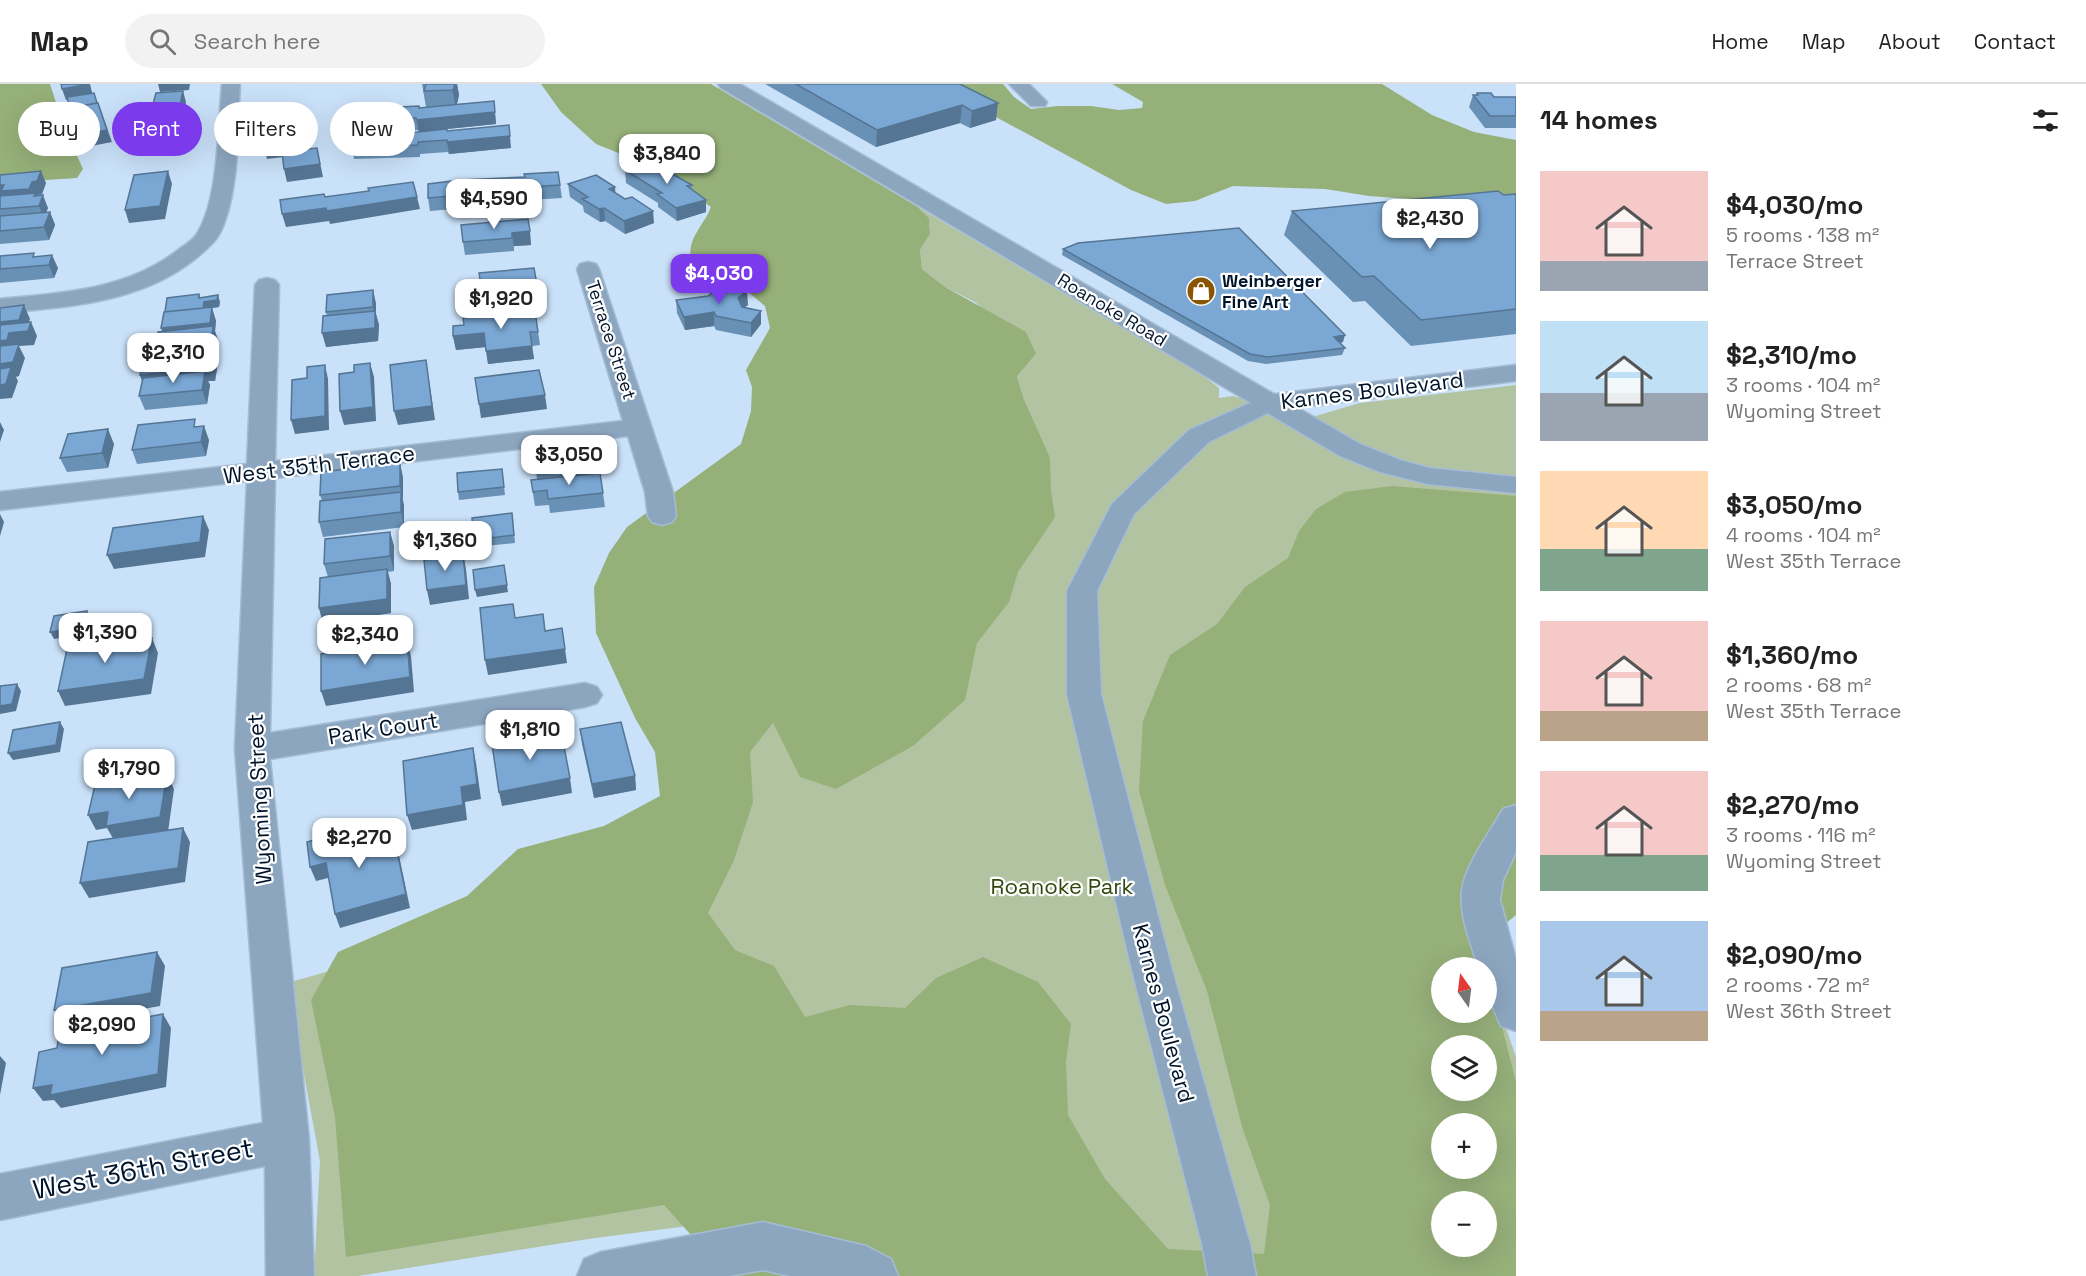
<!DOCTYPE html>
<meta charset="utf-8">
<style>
body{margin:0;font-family:"Space Grotesk",sans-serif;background:#f2f2f2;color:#222;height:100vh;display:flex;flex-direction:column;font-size:22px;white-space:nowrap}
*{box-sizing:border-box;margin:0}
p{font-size:20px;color:#767676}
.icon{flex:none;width:33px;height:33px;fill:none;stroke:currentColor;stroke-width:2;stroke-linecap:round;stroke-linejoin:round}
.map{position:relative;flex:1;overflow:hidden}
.sheet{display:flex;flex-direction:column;background:#fff;width:570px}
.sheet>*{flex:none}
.hud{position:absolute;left:18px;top:18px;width:570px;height:54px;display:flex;gap:12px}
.needle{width:39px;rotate:346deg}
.fabs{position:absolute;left:1431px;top:873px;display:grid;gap:12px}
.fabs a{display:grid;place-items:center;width:66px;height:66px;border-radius:50%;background:#fff;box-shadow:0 6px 24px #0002;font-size:30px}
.price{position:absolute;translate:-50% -51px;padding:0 14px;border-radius:12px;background:#fff;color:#222;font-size:20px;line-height:39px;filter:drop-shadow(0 2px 3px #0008)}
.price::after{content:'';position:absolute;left:50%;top:36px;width:18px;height:14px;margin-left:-9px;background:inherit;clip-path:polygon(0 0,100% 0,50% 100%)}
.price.current{background:#7c3aed;color:#fff}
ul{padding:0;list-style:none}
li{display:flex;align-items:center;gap:18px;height:150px;padding:0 24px}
li span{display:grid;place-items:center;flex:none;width:168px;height:120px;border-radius:0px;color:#555}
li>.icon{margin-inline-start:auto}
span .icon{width:72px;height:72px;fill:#fffc;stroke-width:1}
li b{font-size:26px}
h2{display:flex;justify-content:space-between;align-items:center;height:72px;padding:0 24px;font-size:26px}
.tag{padding:0 21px;border-radius:27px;background:#fff;box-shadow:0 6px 24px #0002;font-size:21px;line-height:54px}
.tag.current{background:#7c3aed;color:#fff}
header{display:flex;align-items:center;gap:36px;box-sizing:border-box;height:84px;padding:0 30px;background:#fff;border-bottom:2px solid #e0e0e0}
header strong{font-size:28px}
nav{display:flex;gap:33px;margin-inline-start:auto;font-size:21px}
.search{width:420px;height:54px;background:#f2f2f2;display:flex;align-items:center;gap:15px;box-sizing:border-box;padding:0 21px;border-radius:33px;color:#767676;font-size:22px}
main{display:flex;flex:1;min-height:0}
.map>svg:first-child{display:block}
.green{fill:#b2c3a1;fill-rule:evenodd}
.forest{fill:#96b07a;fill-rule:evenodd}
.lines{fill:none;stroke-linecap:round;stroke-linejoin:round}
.minor-casing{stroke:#a5bcd4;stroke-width:3}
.tertiary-casing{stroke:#a5bcd4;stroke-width:3}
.minor{fill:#8da6c0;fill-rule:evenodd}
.tertiary{fill:#8da6c0;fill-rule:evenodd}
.wall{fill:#6990b5}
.shaded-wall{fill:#557594}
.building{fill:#7aa7d3;stroke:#557594;stroke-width:1.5}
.labels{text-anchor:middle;stroke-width:4.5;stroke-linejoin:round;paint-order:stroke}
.far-poi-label{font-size:18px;font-weight:bold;fill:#00152b;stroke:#fff;text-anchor:start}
.far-street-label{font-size:18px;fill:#00152b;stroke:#fff}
.street-label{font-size:22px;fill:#00152b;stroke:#fff}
.park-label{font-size:22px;fill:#31480c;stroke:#fff}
.near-street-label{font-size:27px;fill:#00152b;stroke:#fff}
</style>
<header>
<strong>Map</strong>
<div class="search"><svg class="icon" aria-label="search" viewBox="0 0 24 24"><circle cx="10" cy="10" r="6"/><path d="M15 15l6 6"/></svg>Search here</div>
<nav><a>Home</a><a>Map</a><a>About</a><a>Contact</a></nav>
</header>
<main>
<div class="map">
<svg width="1516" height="1192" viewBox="0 0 1516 1192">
<rect width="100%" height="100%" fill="#c9e1f9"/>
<path class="green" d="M918,123L1205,293L1219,304V314L1233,312L1312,333L1360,319L1516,301V706L1442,884V928H1486L1487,889L1516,973V1192H922L772,1131L588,1155L358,1192H314L320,1077L287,899L646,798L817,371L1035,340L1024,315L1017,291L1036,270L975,218L945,203L922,185L920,166L930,150L929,134ZM1442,962H1486V1006H1442ZM1442,1040H1486V1084H1442ZM1442,1118H1486V1162H1442Z"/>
<path class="forest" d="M0,0H50L64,43L83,85L77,94L0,99Z
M541,0H711L918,123L929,134L930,150L920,166L922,185L945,203L1026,248L1036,270L1017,292L1024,315L1050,374L1051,407L1055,433L1018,488L1009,518L977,559L965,616L913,662L836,705L800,693L773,639L750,668L753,718L734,776L708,829L735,866L774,882L805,933L850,921L905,924L936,894L983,873L1038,898L1071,940L1066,978L1068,1031L1105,1095L1168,1165L1264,1170L1270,1121L1243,1046L1207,907L1165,801L1139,707L1143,637L1170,571L1217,540L1245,503L1288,474L1299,447L1316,425L1345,408L1392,402L1516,412V831L1481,860L1516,998V1192H728L664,1121L346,1173L335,1033L311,916L338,868L467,812L518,765L604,742L660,712L655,668L635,634L596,549L594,503L609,469L627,443L741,360L751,327L752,303L746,286L770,244L765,222L746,206L700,192C698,187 691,179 691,174C687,154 705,140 711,123L646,80L596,60L561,28ZM1442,884H1486V928H1442ZM1442,962H1486V1006H1442ZM1442,1040H1486V1084H1442ZM1442,1118H1486V1162H1442Z
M935,0H1003L1014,13L1031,25L1058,22H1091L1119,26L1142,24L1143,18L1112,0H1382L1432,31L1474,48L1516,56V128L1465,119L1369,112L1325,105L1233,102L1195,117L1166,120L1131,106Z"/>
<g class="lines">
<g class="minor-casing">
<path id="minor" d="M222,0H240C237,45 240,97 224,140C218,157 208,164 195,175C140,219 67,223 0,229V215C62,209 127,206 178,166C185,161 194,156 198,148C219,112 218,42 222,0Z
M1009,0H1029L1047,18L1045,22H1031Z
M588,178L596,180L599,185L673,408L676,432L672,438L662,441L652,438L648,432L645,408L628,352L275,394L270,649L585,599L597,603L602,611L597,619L585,623L270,675L309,1056L314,1192H266L265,1082L0,1136V1090L263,1039L235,665L247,397L0,426V408L247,380L255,201L259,196L267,194L275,196L279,201L275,377L623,337L577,185L580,180Z
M1516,281V297L1274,326L1209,358L1134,430L1097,507L1101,610L1172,886L1250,1160L1256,1192H1208L1202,1160L1132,886L1067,610V507L1112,420L1189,346L1268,311Z
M1516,721V768L1503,796L1500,816L1516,875V947L1501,942C1492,922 1486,905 1486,884H1479C1471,860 1459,832 1462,807C1465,781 1490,748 1503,725Z
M763,1138L866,1162L891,1175L898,1192H790L763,1186L729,1192H577L584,1175L601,1168Z"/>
</g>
<g class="tertiary-casing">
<path id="tertiary" d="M718,0H740L1360,360L1400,376L1429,384L1516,393V409L1428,400L1380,388L1340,372L721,4Z"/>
</g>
<use href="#minor" class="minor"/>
<use href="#tertiary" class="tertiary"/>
</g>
<path class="wall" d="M422,0H457L459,11L457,20L494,17L496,40L447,45V47L511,64L449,70L448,68L420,70V73L354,75L352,63L390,51L419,48L418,46L379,48L376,36L419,24L426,23Z
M765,0H960L996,36L970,44L960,39L876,63Z
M1477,9L1494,13H1516V44H1485L1469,23L1473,11H1476Z
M625,86L692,101V106L706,128L677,137L658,123V119L626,99Z
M558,88L562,114L529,116V119L494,122L493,118L465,121V124L430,127L428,114L525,93Z
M0,91L46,99L42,110L37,111L48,124L46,128H50L55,141L49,156L0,160Z
M568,100L616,110L654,139L625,150L605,137L600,138L584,128L583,122L570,113Z
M1516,110V250L1411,262L1365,217L1353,218L1284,151L1292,127Z
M528,135L531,161L514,162V167L465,171L463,158Z
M1063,165L1343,258L1340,259L1345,264L1342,271L1266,280L1248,277L1062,171Z
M0,172L36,173L58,184L54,194L0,199Z
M373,206L376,220V230L379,241L378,257L326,263L327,232L326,228Z
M199,210L200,213L220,218L219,223L212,224L216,237L215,247L218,256L216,273H213L217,285L215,297H208L210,301L207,320L145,326L139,312L142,297L140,291L155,277L157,271L155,265L162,248Z
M676,216L748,221L744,223L761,227V240L751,253L716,246L714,242L685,246L677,229Z
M538,248L540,261L532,262L534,275L488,280L486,263L456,266L453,252Z
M209,356L206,372L137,380L132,366Z
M114,360L108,384L67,388L60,374Z
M533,362L612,373L614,387L600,389L605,423L550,429L549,421L535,422L531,396L537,395Z
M502,385L505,411L459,416L458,408Z
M403,393V416L404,422V443L323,453L319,438L322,417L320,411Z
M513,436L515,459L475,463L474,456Z
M390,448L394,462V487L388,488L391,500V529L323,539L319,524L328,493L324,480Z
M580,645L635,692L636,706L594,714L582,660Z"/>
<path class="shaded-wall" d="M90,0L93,12L66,16L62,5Z
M158,0H190L189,6L160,8Z
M451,0H457L459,11L456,24Z
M183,7L186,18L181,47L152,50L148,38Z
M494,17L496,40L447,45L449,58L509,41L511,64L449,70L447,58V45L419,48L417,36Z
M98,19L112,58L81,64L76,52Z
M998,19L996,36L970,44L972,27Z
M962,21L960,39L876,63L877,46Z
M297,23L300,35L304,34L307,46V57L301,58V71L267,75L264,62L297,35Z
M271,37L274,50H269L266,38Z
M317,64L323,93L287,98L284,85Z
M41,87L46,99L42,110L37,111L40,120L43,111L48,124L44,134L39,122L0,114V101L32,98Z
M168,87L172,100L165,135L129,139L125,126Z
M615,103L616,116L609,105Z
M417,113L420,125L330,140L329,137L286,143L282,130Z
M706,116V128L677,137L676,124Z
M604,124L605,137L600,138L599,125Z
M653,127L654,139L625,150L624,137Z
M50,128L55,141L49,156L44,143Z
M530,147L531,161L514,162L512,149Z
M52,171L58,184L54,194L49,181Z
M537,201L539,214L484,220L482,207Z
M373,206L376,220V230L379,241L378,257L326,263L322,249L375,233L373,223Z
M747,207L748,221L738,228V214Z
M218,211L220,218L219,223L212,224L216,237L215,247L218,256L216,273H213L217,285L215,297H208L210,301L207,320L202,306L145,305L140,291L160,279L155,265L166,258L161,244L167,238L204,218Z
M24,221L30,235L26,247L31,238L37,252L34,261L19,262L25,274L19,292L16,293L18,297L12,314L0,315V238Z
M761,227V240L751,253V239Z
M714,228V242L685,246L684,233Z
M484,249L486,263L456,266L453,252Z
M1345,251L1343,258L1331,260L1334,253Z
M532,262L534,275L488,280L486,267Z
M426,276L435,336L398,341L394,327Z
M370,279L374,293L376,337L344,341L340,327Z
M325,281L328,295L329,346L295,350L291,336Z
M545,311L547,325L481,334L479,320Z
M0,338L4,346L0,358Z
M204,342L209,356L206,372L201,358Z
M108,345L114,360L108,384L102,369Z
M400,379L403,393V416L400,402Z
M401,408L404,422V443L401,428Z
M0,430L4,438L0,452Z
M203,432L209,446L205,473L114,485L107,471Z
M390,448L394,462V487L390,472Z
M463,470L466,485L469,515L430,521L427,506Z
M504,481L508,508L477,513L475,506Z
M387,485L391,500V529L323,539L319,524Z
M87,527L90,535L87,550L54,555L50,548Z
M152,554L158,569L151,610L65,622L58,607Z
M407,557L411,572L414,608L326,622L321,607Z
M565,565L567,579L488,591L485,576Z
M17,600L21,607L16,627L0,630V622Z
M60,638L64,645L60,668L13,676L8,669Z
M473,664L476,679L481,715L465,718L467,736L412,746L407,731L461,703Z
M167,691L174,705L168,748L114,756L107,744L96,746L88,731Z
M635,692L636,706L594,714L592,700Z
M570,694L572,709L502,722L499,708Z
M183,744L190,758L185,798L89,814L80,799Z
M393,748L397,762L410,824L340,844L335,830Z
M326,779L332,793L316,797L310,783Z
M157,868L165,882L160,922L64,939L54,926Z
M163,930L171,944L166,1003L61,1024L54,1016L43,1017L33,1004Z
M0,972L6,979L0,1011Z"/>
<path class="building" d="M61,0H89L62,5Z
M426,0H455L453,6L424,7Z
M796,0H960L998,19L972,27L962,21L877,46Z
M183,7L177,35L148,38L156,9Z
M94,9L97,19L70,24L67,13Z
M1477,9H1491L1494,13H1516V32H1490L1473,11H1478Z
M494,17L495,28L417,36L416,34L376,36L377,24L419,22V24Z
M98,19L107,46L76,52L68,24Z
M297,23V35L304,34V45L298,46V59L264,62V49L270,48L271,37L266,38V25Z
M509,41L510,52L447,58V56L418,58V61L352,63L353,51L389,48V51L447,45V47Z
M317,64L320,80L284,85L282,68Z
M653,79L692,101L687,102L706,116L676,124L657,110L662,109L625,86Z
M41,87L37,97L32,98L29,105L1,107L4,101H0V91Z
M168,87L160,122L125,126L134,91Z
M558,88L560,101L527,103V106L492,109V106L463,108V111L428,114V100L460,96L525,93L524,90Z
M596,91L615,103L609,105L625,115L632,113L653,127L624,137L604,124L599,125L582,115L588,113L568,100Z
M413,98L417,113L327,127L326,124L282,130L280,116L324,110L325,113L369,107L368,104Z
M1498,107L1504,111L1516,110V225L1421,236L1374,192L1362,193L1292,127Z
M36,109L34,112L43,111L39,122L0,125V112Z
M50,128L44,143L0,147V132Z
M528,135L530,147L512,149V154L463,158L461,141Z
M1239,144L1345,251L1334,253L1345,264L1268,273L1250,270L1063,165L1078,159Z
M34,169L33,173L52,171L49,181L0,185V172Z
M534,184L537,201L482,207L479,189Z
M724,200L747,207L738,214L742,223L761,227L751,239L716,232L714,228L684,233L676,216L708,212Z
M373,206V223L326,228L327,211Z
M199,210V214L218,211L217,216L204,218L203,224L165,228L167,214Z
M24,221L19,236L0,238V224Z
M212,223L210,239L161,244L164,228Z
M375,227V244L322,249L323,232Z
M535,227L538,248H530L532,262L486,267L484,249L453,252V242L464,241L463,234Z
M31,238L28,247L9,249L7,256L0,257V241Z
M213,242L211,259L155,265L158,248Z
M19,260L13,278L0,280V262Z
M202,266L201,273L212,272L211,283L140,291L143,278L155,277L156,271Z
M426,276L432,322L394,327L390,281Z
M370,279L373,323L340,327L339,290L354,288V281Z
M325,281V332L291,336L292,296L307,294V283Z
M11,283L6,300L0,301V285Z
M539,286L545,311L479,320L475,294Z
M205,287L202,306L139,312L143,294Z
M195,335L194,343L204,342L201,358L132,366L138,341Z
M108,345L102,369L60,374L68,350Z
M608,353L612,373L536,382L533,362Z
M400,379V402L320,411L321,388Z
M502,385L504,403L458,408L457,389Z
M600,389L603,409L548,415L547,406L533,408L531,396Z
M401,408V428L319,438L320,417Z
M512,429L514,451L474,456L472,434Z
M203,432L200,458L107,471L113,444Z
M390,448V472L324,480L325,455Z
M463,470L466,501L427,506L424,476Z
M504,481L507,501L475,506L473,486Z
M387,485V515L319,524L320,494Z
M513,520L515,534L543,530L545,547L562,544L565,565L485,576L480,524Z
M87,527L83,543L50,548L54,532Z
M152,554L144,595L58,607L67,565Z
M407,557L410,593L321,607V570Z
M17,600L12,620L0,622V602Z
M60,638L56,661L8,669L13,646Z
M621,638L635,692L592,700L580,645Z
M561,647L570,694L499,708L492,660Z
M473,664L477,700L461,703L463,721L407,731L403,677Z
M167,691L160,733L106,742L108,728L88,731L95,701Z
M183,744L178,784L80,799L88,758Z
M343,748L345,760L393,748L406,810L335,830L326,779L310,783L307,758Z
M157,868L151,909L54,926L62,884Z
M163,930L158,990L50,1011L52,1001L33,1004L39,968L57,964L59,950Z"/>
<defs>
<g id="shop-disc" transform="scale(1.5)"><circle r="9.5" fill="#895501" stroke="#fff"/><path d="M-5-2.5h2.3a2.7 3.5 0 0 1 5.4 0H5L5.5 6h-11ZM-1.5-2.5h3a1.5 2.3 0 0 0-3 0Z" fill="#fff"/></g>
</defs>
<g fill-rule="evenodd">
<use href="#shop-disc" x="1201" y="207"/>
</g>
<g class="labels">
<g class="far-poi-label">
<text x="1222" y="203">Weinberger<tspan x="1222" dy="21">Fine Art</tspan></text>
</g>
<g class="far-street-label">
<text transform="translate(1112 226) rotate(31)" y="6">Roanoke Road</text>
<text transform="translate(611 256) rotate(72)" y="6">Terrace Street</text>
</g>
<g class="street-label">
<text transform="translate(1372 306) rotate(-7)" y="8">Karnes Boulevard</text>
<text transform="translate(319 380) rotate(-7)" y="8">West 35th Terrace</text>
<text transform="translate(383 644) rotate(-9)" y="8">Park Court</text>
<text transform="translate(259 715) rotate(-93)" y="8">Wyoming Street</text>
<text transform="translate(1164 929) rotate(75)" y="8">Karnes Boulevard</text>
</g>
<g class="park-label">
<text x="1062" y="810">Roanoke Park</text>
</g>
<g class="near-street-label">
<text transform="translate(143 1085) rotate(-11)" y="9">West 36th Street</text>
</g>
</g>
</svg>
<div class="fabs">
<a><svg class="needle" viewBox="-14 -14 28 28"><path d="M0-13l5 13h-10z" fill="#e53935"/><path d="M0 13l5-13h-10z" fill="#767676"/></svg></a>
<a><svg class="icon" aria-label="layers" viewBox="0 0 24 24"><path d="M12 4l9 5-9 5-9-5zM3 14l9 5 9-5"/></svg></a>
<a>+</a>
<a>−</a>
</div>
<b class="price" style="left:667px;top:101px">$3,840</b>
<b class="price" style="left:494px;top:146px">$4,590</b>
<b class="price" style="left:1430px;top:166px">$2,430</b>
<b class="price current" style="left:719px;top:221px">$4,030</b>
<b class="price" style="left:501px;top:246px">$1,920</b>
<b class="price" style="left:173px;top:300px">$2,310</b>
<b class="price" style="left:569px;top:402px">$3,050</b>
<b class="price" style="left:445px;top:488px">$1,360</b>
<b class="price" style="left:105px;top:580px">$1,390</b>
<b class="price" style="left:365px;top:582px">$2,340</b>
<b class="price" style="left:530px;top:677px">$1,810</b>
<b class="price" style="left:129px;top:716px">$1,790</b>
<b class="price" style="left:359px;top:785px">$2,270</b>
<b class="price" style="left:102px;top:972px">$2,090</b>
<div class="hud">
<a class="tag">Buy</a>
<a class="tag current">Rent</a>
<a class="tag">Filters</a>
<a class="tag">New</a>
</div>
</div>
<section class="sheet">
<h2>14 homes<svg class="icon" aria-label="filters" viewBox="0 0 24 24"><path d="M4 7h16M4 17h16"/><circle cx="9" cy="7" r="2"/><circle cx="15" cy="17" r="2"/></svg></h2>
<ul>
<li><span style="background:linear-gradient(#f6c9c9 75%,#9aa5b1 0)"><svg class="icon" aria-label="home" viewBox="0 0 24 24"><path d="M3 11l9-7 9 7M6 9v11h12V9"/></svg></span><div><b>$4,030/mo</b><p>5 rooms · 138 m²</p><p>Terrace Street</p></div></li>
<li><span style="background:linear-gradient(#bfe0f5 60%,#9aa5b1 0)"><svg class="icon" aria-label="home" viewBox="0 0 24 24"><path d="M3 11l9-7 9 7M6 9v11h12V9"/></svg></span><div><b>$2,310/mo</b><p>3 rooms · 104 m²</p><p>Wyoming Street</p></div></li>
<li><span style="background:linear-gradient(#ffd9b3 65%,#7fa58c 0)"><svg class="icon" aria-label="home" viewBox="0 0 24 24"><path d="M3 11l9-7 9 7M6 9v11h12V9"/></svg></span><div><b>$3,050/mo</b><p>4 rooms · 104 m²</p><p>West 35th Terrace</p></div></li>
<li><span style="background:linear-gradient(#f6c9c9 75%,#b9a48a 0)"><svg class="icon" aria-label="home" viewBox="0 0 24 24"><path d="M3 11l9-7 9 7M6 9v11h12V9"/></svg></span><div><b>$1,360/mo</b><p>2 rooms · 68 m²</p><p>West 35th Terrace</p></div></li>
<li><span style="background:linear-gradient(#f6c9c9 70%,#7fa58c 0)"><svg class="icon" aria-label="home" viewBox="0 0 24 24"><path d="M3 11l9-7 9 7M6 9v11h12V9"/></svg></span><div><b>$2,270/mo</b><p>3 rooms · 116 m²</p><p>Wyoming Street</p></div></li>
<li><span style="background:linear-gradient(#a9c7e8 75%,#b9a48a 0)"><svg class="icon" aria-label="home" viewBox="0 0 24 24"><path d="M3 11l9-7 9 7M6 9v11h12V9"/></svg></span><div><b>$2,090/mo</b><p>2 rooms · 72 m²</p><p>West 36th Street</p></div></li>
</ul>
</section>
</main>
